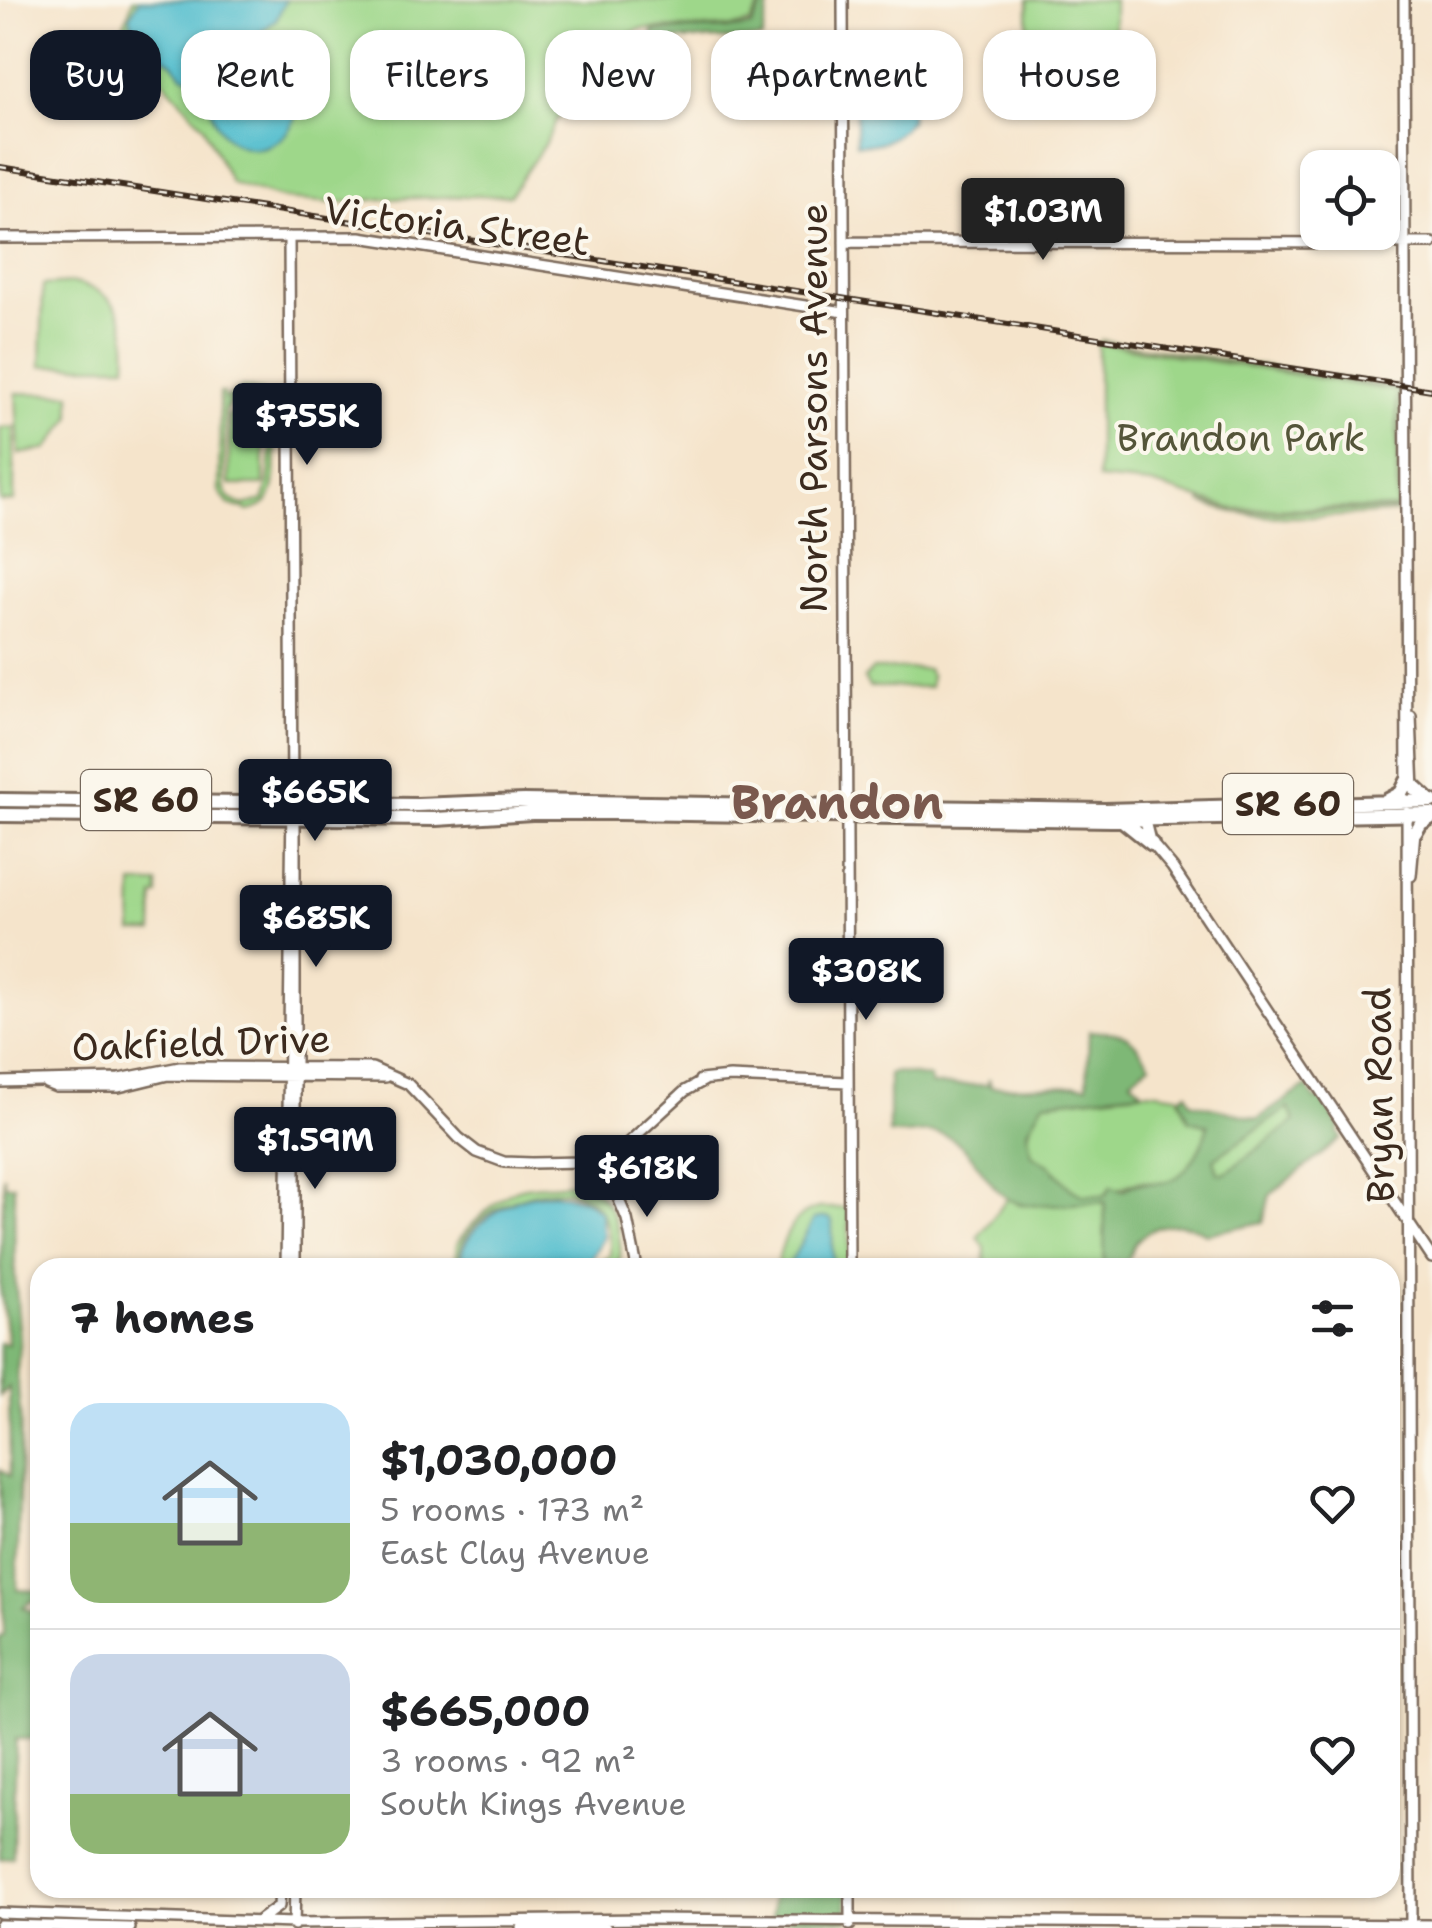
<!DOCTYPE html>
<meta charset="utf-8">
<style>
body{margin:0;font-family:"Shantell Sans",sans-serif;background:#f2f2f2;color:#202124;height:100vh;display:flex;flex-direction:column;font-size:38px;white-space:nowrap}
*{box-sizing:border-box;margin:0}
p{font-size:32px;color:#757577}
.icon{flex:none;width:55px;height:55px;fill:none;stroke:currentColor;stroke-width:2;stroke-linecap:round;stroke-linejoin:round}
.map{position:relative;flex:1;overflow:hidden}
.panel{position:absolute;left:30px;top:1258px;width:1370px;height:640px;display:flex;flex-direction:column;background:#fff;border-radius:30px;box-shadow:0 2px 8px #0004}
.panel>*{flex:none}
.banner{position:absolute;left:30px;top:30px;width:1372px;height:90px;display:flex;gap:20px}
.controls{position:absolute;left:1300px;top:150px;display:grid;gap:20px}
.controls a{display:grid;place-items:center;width:100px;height:100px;border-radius:20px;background:#fff;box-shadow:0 2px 8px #0004;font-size:50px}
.price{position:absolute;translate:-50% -85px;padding:0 22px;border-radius:10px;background:#111827;color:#fff;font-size:32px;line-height:65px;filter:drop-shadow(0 2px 5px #0008)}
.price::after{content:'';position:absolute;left:50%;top:60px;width:30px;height:22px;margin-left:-15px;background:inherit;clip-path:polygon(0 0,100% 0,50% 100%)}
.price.selected{background:#222;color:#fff}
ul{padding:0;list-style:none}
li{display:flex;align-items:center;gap:30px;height:250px;padding:0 40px}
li+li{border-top:2px solid #e0e0e0}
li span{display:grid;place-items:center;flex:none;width:280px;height:200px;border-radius:30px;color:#555}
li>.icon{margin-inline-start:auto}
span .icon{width:120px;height:120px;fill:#fffc;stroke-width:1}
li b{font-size:42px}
h2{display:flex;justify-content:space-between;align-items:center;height:120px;padding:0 40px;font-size:42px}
.chip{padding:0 35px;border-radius:30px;background:#fff;box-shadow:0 2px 8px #0004;font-size:35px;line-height:90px}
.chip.selected{background:#111827;color:#fff}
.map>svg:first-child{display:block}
.green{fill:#9ed78a;stroke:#6c8054;stroke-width:2.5;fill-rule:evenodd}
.forest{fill:#7eb876;stroke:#5c714a;stroke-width:2.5;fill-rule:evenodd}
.water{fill:#53bece;stroke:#477476;stroke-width:2.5}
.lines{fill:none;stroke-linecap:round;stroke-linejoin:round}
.secondary-casing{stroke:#7c6b5b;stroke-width:14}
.highway-casing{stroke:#7c6b5b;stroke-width:18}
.secondary{stroke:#fff;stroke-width:9}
.highway{stroke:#fff;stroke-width:12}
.rail-casing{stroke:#3b2a1e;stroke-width:6}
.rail{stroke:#fbf7ec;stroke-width:2.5;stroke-dasharray:8;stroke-linecap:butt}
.labels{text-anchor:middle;stroke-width:8;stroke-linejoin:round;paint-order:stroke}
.shield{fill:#fbf7ec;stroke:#75685c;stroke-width:2.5}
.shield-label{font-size:35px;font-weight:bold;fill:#3b2a1e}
.street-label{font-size:38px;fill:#3b2a1e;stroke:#fbf7ec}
.park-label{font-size:38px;fill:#545539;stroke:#fbf7ec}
.district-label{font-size:48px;font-weight:bold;fill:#7a594e;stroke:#fbf7ec}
</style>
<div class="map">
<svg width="1432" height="1928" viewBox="0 0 1432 1928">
<rect width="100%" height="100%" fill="#fbf7ec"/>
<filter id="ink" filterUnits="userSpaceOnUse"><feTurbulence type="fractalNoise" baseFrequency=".01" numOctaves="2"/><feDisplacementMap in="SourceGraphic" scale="20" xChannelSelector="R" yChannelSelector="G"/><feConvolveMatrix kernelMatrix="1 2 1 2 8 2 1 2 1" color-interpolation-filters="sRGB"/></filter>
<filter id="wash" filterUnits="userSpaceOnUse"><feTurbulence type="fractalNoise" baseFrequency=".0048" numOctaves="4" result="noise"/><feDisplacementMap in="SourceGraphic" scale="40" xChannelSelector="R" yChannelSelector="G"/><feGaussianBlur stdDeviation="2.25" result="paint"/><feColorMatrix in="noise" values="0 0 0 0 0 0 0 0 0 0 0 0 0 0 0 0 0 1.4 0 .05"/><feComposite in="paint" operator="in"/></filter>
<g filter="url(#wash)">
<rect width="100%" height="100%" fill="#f5e4cb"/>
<path class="green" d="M133,0H764L750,23L734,27L640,29L610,45L584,99L557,119L546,142L510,195L382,199L335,203L284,199L231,183L203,125L121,33Z
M1028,0H1114V51L1044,52L1043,28H1028Z
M73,283C121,292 129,322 126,366H41L43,285Z
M1100,340L1403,388L1404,512C1342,515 1258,526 1200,502L1233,512L1398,510V389Z
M1098,343L1397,391V508L1233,509L1151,484L1098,479Z
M243,388L261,392C276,405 279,474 272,493C268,504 259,509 248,511L228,504L219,491L220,393H224L225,399ZM249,393C258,396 265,400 268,409C273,426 271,485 263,500L244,506L229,498L224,487L225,411L233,398Z
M16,393L71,394V418L47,449L19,454Z
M229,415H264V485H229Z
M14,427V501L0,502V428Z
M873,669H927L931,675L930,687H869L864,678Z
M133,884H158V895L154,896L153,932H132Z
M1150,1091L1178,1095L1189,1120L1208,1125C1202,1148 1188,1180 1161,1183C1153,1184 1145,1180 1137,1182C1125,1184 1122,1191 1108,1190L1106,1196L1082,1195L1071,1189L1050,1166L1032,1155C1022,1134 1033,1120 1044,1102Z
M1288,1108L1296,1121L1224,1174L1218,1173L1214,1159Z
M567,1183C607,1182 623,1226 620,1259L609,1267H598L610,1255C616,1134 440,1211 461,1267H456C456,1260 455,1251 457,1244C462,1231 506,1191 520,1188C535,1184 552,1186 567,1183Z
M1008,1198L1019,1204L1105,1202L1104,1267H985V1248L978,1237Z
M819,1208H849V1267L776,1268C782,1241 791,1214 819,1208Z"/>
<path class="forest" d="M766,0H781L770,2L762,39L654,40L652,31L734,29L751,26Z
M1089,1031C1128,1033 1128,1032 1150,1064L1131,1079L1143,1091L1044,1102L1027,1132L1032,1155L1050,1166L1071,1189L1082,1195L1105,1196L1111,1186L1122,1191C1137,1181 1143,1184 1159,1183C1187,1181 1202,1148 1208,1125L1189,1120L1180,1097L1187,1092L1191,1102L1258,1119L1306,1086L1316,1100L1321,1098L1340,1127L1338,1133L1342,1138L1270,1195L1263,1222L1206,1234C1186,1219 1153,1222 1136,1242C1131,1248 1129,1259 1126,1266L1104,1267L1105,1202C1084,1203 1036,1208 1018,1203C984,1194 977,1140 936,1133C921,1130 904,1137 889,1133V1074L897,1072L930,1078L931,1085H988L989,1079L991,1087L1087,1085ZM1288,1108L1295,1121L1224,1174L1218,1173L1214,1159Z
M4,1175V1185H14L15,1274L20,1339L17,1372L21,1424L17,1590L40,1591V1613L34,1600L23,1607L34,1612L40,1637V1739H16L13,1857L0,1859V1637L4,1636L0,1470L10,1476L9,1387L0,1396V1343L8,1344L0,1286Z
M773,1888H847V1920L772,1918Z"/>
<path class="water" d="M139,0H286L276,20L256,36L262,44L265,57L295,119C277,160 227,157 213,115C210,107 211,99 211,91L219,93L227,81H219L217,77L200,81L182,75L172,62L134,38L130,16Z
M905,105L910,110L911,120C895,139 881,147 856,144V107Z
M554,1193L584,1199L601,1212L604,1237L586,1267H463C452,1239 498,1207 522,1198C532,1195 543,1194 554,1193Z
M827,1217L832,1220L833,1267H788L814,1219Z"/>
</g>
<g filter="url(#ink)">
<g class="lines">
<g class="secondary-casing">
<path id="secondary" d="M843,0L849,1268
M1404,0L1407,787
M0,238L360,237L844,312
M844,242L1432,243
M1411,716L1414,791
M1407,812L1411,1928
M1144,817L1150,841L1172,867L1432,1258
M295,819V1268
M1411,876L1415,831
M700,1080L730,1077L847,1082
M0,1082L119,1079L180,1067L372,1068L408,1084L459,1138L477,1152L504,1162L532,1163L583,1162L618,1152L685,1091L705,1080
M46,1083L56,1087H119L168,1075L385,1077
M601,1157L627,1219L637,1268
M286,1268L292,802L289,237
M850,1888V1925
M0,1913L294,1923L645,1919L1432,1925
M261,1919L279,1906L280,1888
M0,1925L130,1928
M294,1925L295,1888
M521,1928H606"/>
</g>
<g class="highway-casing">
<path id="highway" d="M1414,786L1430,801
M0,800L417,805L524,801L1105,810L1432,801
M1388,800L1401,793L1407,781
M0,815L436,819L532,813H618L1112,820L1432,814
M1122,820L1152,844
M1415,833L1421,823L1432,817"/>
</g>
<use href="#secondary" class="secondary"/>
<use href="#highway" class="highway"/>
<g class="rail-casing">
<path id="rail" d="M0,167L1432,390"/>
</g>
<use href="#rail" class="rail"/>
</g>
</g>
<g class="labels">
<g class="shield">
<rect x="81" y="770" width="130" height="60" rx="8"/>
<rect x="1223" y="774" width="130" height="60" rx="8"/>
</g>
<g class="shield-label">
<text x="146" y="812">SR 60</text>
<text x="1288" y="816">SR 60</text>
</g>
<g class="street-label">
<text transform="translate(457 226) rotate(7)" y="13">Victoria Street</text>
<text transform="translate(814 408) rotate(-90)" y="13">North Parsons Avenue</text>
<text transform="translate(201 1043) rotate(-2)" y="13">Oakfield Drive</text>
<text transform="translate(1379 1095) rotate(-91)" y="13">Bryan Road</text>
</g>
<g class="park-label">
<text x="1241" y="451">Brandon Park</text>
</g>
<g class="district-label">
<text x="837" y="819">Brandon</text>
</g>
</g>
</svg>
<div class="controls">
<a><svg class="icon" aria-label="locate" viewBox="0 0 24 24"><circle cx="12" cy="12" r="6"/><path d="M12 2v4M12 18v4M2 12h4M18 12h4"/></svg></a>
</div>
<b class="price selected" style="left:1043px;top:263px">$1.03M</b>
<b class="price" style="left:307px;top:468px">$755K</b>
<b class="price" style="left:315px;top:844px">$665K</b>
<b class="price" style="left:316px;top:970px">$685K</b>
<b class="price" style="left:866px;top:1023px">$308K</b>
<b class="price" style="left:315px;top:1192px">$1.59M</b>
<b class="price" style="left:647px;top:1220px">$618K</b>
<div class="banner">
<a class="chip selected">Buy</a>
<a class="chip">Rent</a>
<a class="chip">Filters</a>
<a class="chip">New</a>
<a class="chip">Apartment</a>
<a class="chip">House</a>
</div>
<section class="panel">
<h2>7 homes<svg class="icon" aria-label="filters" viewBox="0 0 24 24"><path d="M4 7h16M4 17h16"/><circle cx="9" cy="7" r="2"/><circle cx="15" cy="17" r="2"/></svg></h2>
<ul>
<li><span style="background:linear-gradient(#bfe0f5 60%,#8fb573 0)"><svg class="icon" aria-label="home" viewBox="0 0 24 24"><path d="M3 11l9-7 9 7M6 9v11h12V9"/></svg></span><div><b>$1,030,000</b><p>5 rooms · 173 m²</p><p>East Clay Avenue</p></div><svg class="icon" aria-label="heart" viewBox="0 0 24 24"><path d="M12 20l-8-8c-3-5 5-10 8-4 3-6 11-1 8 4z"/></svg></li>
<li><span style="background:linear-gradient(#c9d6e8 70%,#8fb573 0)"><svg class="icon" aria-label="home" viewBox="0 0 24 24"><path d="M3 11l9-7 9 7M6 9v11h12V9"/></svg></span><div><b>$665,000</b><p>3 rooms · 92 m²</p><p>South Kings Avenue</p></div><svg class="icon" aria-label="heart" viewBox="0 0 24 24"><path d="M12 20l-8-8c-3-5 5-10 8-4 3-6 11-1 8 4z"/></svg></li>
</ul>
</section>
</div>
